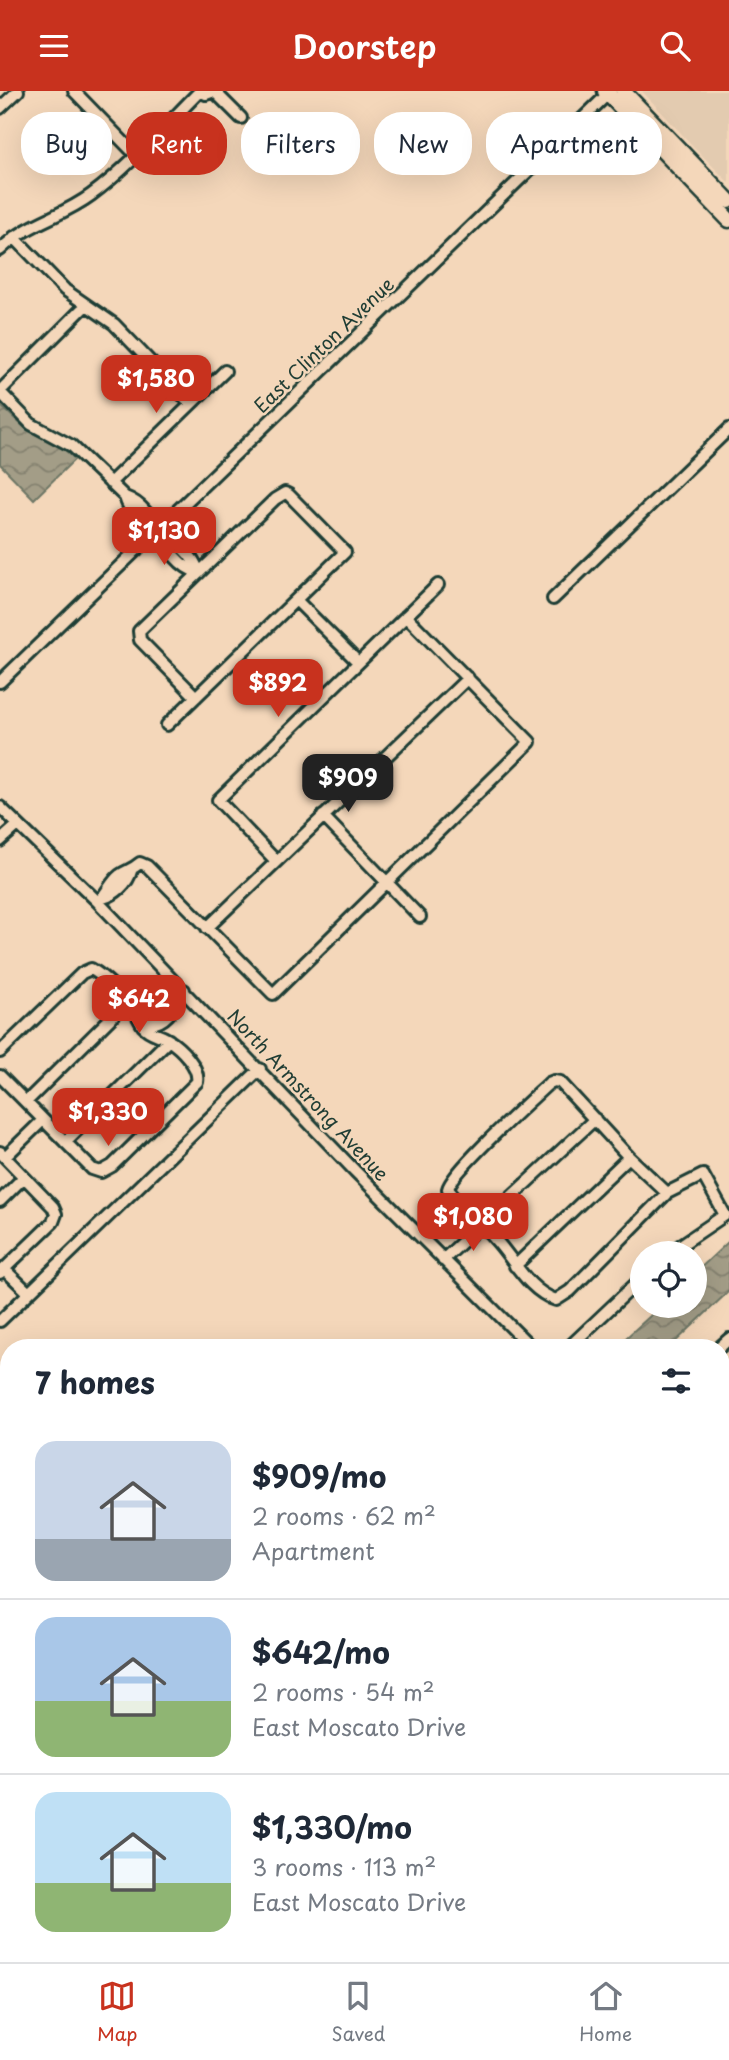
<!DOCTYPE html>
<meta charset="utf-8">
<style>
body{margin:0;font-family:"Playpen Sans",sans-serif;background:#f2f2f3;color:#1f2937;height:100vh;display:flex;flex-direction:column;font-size:26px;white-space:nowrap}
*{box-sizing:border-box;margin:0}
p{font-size:23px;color:#747a83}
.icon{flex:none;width:38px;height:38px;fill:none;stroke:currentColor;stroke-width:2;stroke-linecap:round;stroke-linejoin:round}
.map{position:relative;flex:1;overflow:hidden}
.side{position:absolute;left:0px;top:1248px;width:730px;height:625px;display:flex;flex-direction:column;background:#fff;border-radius:28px 28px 0 0;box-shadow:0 7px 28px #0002}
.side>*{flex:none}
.banner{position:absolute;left:21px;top:21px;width:688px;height:63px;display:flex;gap:14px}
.buttons{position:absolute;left:630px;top:1150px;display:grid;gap:14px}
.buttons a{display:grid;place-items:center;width:77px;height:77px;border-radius:50%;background:#fff;box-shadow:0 7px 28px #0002;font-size:35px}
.price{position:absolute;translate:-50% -60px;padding:0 16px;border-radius:14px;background:#c8321e;color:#fff;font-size:23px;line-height:46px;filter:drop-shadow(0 2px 4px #0008)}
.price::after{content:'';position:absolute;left:50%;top:42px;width:21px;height:16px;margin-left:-10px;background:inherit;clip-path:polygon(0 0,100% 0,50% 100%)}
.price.selected{background:#222;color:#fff}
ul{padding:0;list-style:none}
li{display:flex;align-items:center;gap:21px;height:175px;padding:0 35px}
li+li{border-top:2px solid #e0e1e3}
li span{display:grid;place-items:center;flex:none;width:196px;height:140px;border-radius:21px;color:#555}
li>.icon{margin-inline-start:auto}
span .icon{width:84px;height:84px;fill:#fffc;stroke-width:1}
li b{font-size:30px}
h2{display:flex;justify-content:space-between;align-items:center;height:84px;padding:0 35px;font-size:30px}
.tag{padding:0 24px;border-radius:28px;background:#fff;box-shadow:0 7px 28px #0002;font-size:24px;line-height:63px}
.tag.selected{background:#c8321e;color:#fff}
header{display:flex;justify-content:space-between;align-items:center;height:91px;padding:0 35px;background:#c8321e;color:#fff;font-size:32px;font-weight:600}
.tab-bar{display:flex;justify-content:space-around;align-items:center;height:98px;border-top:2px solid #e0e1e3;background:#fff;font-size:19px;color:#747a83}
.tab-bar a{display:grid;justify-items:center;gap:4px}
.tab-bar .selected{color:#c8321e}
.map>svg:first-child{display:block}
.built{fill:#e3cbb0}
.water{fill:url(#water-waves);stroke:#6e7766;stroke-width:2}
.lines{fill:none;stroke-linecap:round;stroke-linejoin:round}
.minor-casing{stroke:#1f3d34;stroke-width:16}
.major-casing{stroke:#1f3d34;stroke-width:19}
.minor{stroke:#f4d7ba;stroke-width:10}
.major{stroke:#f4d7ba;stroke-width:14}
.labels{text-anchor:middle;stroke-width:5;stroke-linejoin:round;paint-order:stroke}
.street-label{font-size:19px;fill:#1f3d34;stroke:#f4d7ba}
</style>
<header><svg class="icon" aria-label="menu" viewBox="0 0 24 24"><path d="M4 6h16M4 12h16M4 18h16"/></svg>Doorstep<svg class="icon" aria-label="search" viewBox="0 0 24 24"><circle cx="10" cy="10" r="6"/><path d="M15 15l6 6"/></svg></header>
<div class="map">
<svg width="729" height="1871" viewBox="0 0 729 1871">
<defs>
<pattern id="water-waves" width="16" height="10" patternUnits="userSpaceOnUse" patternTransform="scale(1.75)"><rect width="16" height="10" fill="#a39d87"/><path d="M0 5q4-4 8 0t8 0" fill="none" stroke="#84816f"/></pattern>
</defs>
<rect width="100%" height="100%" fill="#f4d7ba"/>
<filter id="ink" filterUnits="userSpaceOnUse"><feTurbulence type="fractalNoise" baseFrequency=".0143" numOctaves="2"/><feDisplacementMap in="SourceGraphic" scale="14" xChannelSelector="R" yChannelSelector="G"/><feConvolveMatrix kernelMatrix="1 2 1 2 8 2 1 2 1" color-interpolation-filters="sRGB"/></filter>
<g filter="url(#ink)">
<path class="built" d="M642,0H729V92L691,53Z
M0,1677L9,1686V1784L0,1792Z"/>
<path class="water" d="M0,314L27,339L65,359L75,368L34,408L0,373Z
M729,1150V1200L670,1256H616L661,1215L695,1214V1182Z
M9,1840V1864H405L397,1871H0V1849Z"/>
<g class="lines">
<g class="minor-casing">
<path id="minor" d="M74,0L135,63
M200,0L206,3L214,0L241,27
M0,17L18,0
M14,146L65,199L114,233L191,313
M0,159C30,130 60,127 91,104C128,77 167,33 200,0
M0,300L86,214
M0,301L31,333L72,355L125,406C162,419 159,470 199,482
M110,392L225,280
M125,406C135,443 187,442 199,482
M553,508L729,338
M296,509L358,571
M0,591L611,0
M167,634L345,461L289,404L285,402L275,408L139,540L140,549L196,606
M0,716L98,811L355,1080L531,1256
M323,725L420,826
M0,750L18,734
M276,770L218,709L438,494
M103,807C115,804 128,792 131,780
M98,811C107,803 110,792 120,784C127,779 132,779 140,772L147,775L273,903L530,651L406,525
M207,837L468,587
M177,906C175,919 164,932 150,933C152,911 171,911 184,899
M0,961L82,882L91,878C107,887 124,906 135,921C138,925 140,931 143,935C150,943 159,943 167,948C181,957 200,976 197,991L112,1075L101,1081L92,1078L0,985
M554,990L560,991L629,1066L667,1102L570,1200L556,1209C527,1199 514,1168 494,1147C480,1130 462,1116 448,1098C451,1081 531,1009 549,992Z
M26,1011L126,912
M65,1051L169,949
M0,1061L53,1116L56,1123L53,1131L0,1182
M5,1066L43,1029
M667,1102L703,1084L725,1124L669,1162
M0,1110L24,1086
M443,1169L595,1028
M515,1175L629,1066
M4,1178L29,1202
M0,1230L260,978
M569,1256L642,1187
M720,1256L729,1248
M721,1359L729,1352
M721,1374L729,1382
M721,1411L729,1403
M721,1451L729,1460
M0,1470L9,1479
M0,1609L9,1618
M0,1810L9,1802
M721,1838L729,1830
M687,1871L695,1864"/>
</g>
<g class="major-casing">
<path id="major" d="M605,0L729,129
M623,0L729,110"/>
</g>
<use href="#minor" class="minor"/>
<use href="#major" class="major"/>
</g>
</g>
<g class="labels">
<g class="street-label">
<text transform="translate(324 254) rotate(-44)" y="7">East Clinton Avenue</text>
<text transform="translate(308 1004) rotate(47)" y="7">North Armstrong Avenue</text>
</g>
</g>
</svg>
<div class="buttons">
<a><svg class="icon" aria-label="locate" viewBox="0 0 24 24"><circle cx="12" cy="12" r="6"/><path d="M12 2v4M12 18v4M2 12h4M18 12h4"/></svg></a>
</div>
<b class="price" style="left:156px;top:324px">$1,580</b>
<b class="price" style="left:164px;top:476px">$1,130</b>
<b class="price" style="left:278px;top:628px">$892</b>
<b class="price selected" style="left:348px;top:723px">$909</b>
<b class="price" style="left:139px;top:944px">$642</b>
<b class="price" style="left:108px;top:1057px">$1,330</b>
<b class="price" style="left:473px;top:1162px">$1,080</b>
<div class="banner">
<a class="tag">Buy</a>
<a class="tag selected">Rent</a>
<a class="tag">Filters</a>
<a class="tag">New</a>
<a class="tag">Apartment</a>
</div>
<section class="side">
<h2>7 homes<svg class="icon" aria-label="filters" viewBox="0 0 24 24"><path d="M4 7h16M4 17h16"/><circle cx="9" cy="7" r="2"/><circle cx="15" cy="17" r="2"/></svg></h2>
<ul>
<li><span style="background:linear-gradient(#c9d6e8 70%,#9aa5b1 0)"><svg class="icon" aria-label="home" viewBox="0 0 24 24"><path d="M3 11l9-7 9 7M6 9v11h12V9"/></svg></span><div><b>$909/mo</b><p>2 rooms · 62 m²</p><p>Apartment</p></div></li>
<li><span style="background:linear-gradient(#a9c7e8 60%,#8fb573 0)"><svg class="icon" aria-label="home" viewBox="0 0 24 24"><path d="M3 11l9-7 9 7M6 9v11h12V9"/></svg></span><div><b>$642/mo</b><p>2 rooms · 54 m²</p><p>East Moscato Drive</p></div></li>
<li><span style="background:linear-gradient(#bfe0f5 65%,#8fb573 0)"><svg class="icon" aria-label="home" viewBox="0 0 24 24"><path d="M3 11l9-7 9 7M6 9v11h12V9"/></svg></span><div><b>$1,330/mo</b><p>3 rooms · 113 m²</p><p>East Moscato Drive</p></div></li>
</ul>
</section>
</div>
<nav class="tab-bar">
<a class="selected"><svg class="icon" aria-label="map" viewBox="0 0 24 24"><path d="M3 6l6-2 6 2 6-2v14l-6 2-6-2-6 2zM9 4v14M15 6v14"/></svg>Map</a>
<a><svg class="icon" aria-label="saved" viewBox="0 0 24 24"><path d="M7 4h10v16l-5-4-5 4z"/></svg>Saved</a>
<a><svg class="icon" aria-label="home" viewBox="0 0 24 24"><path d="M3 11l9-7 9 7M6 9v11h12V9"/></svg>Home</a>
</nav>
